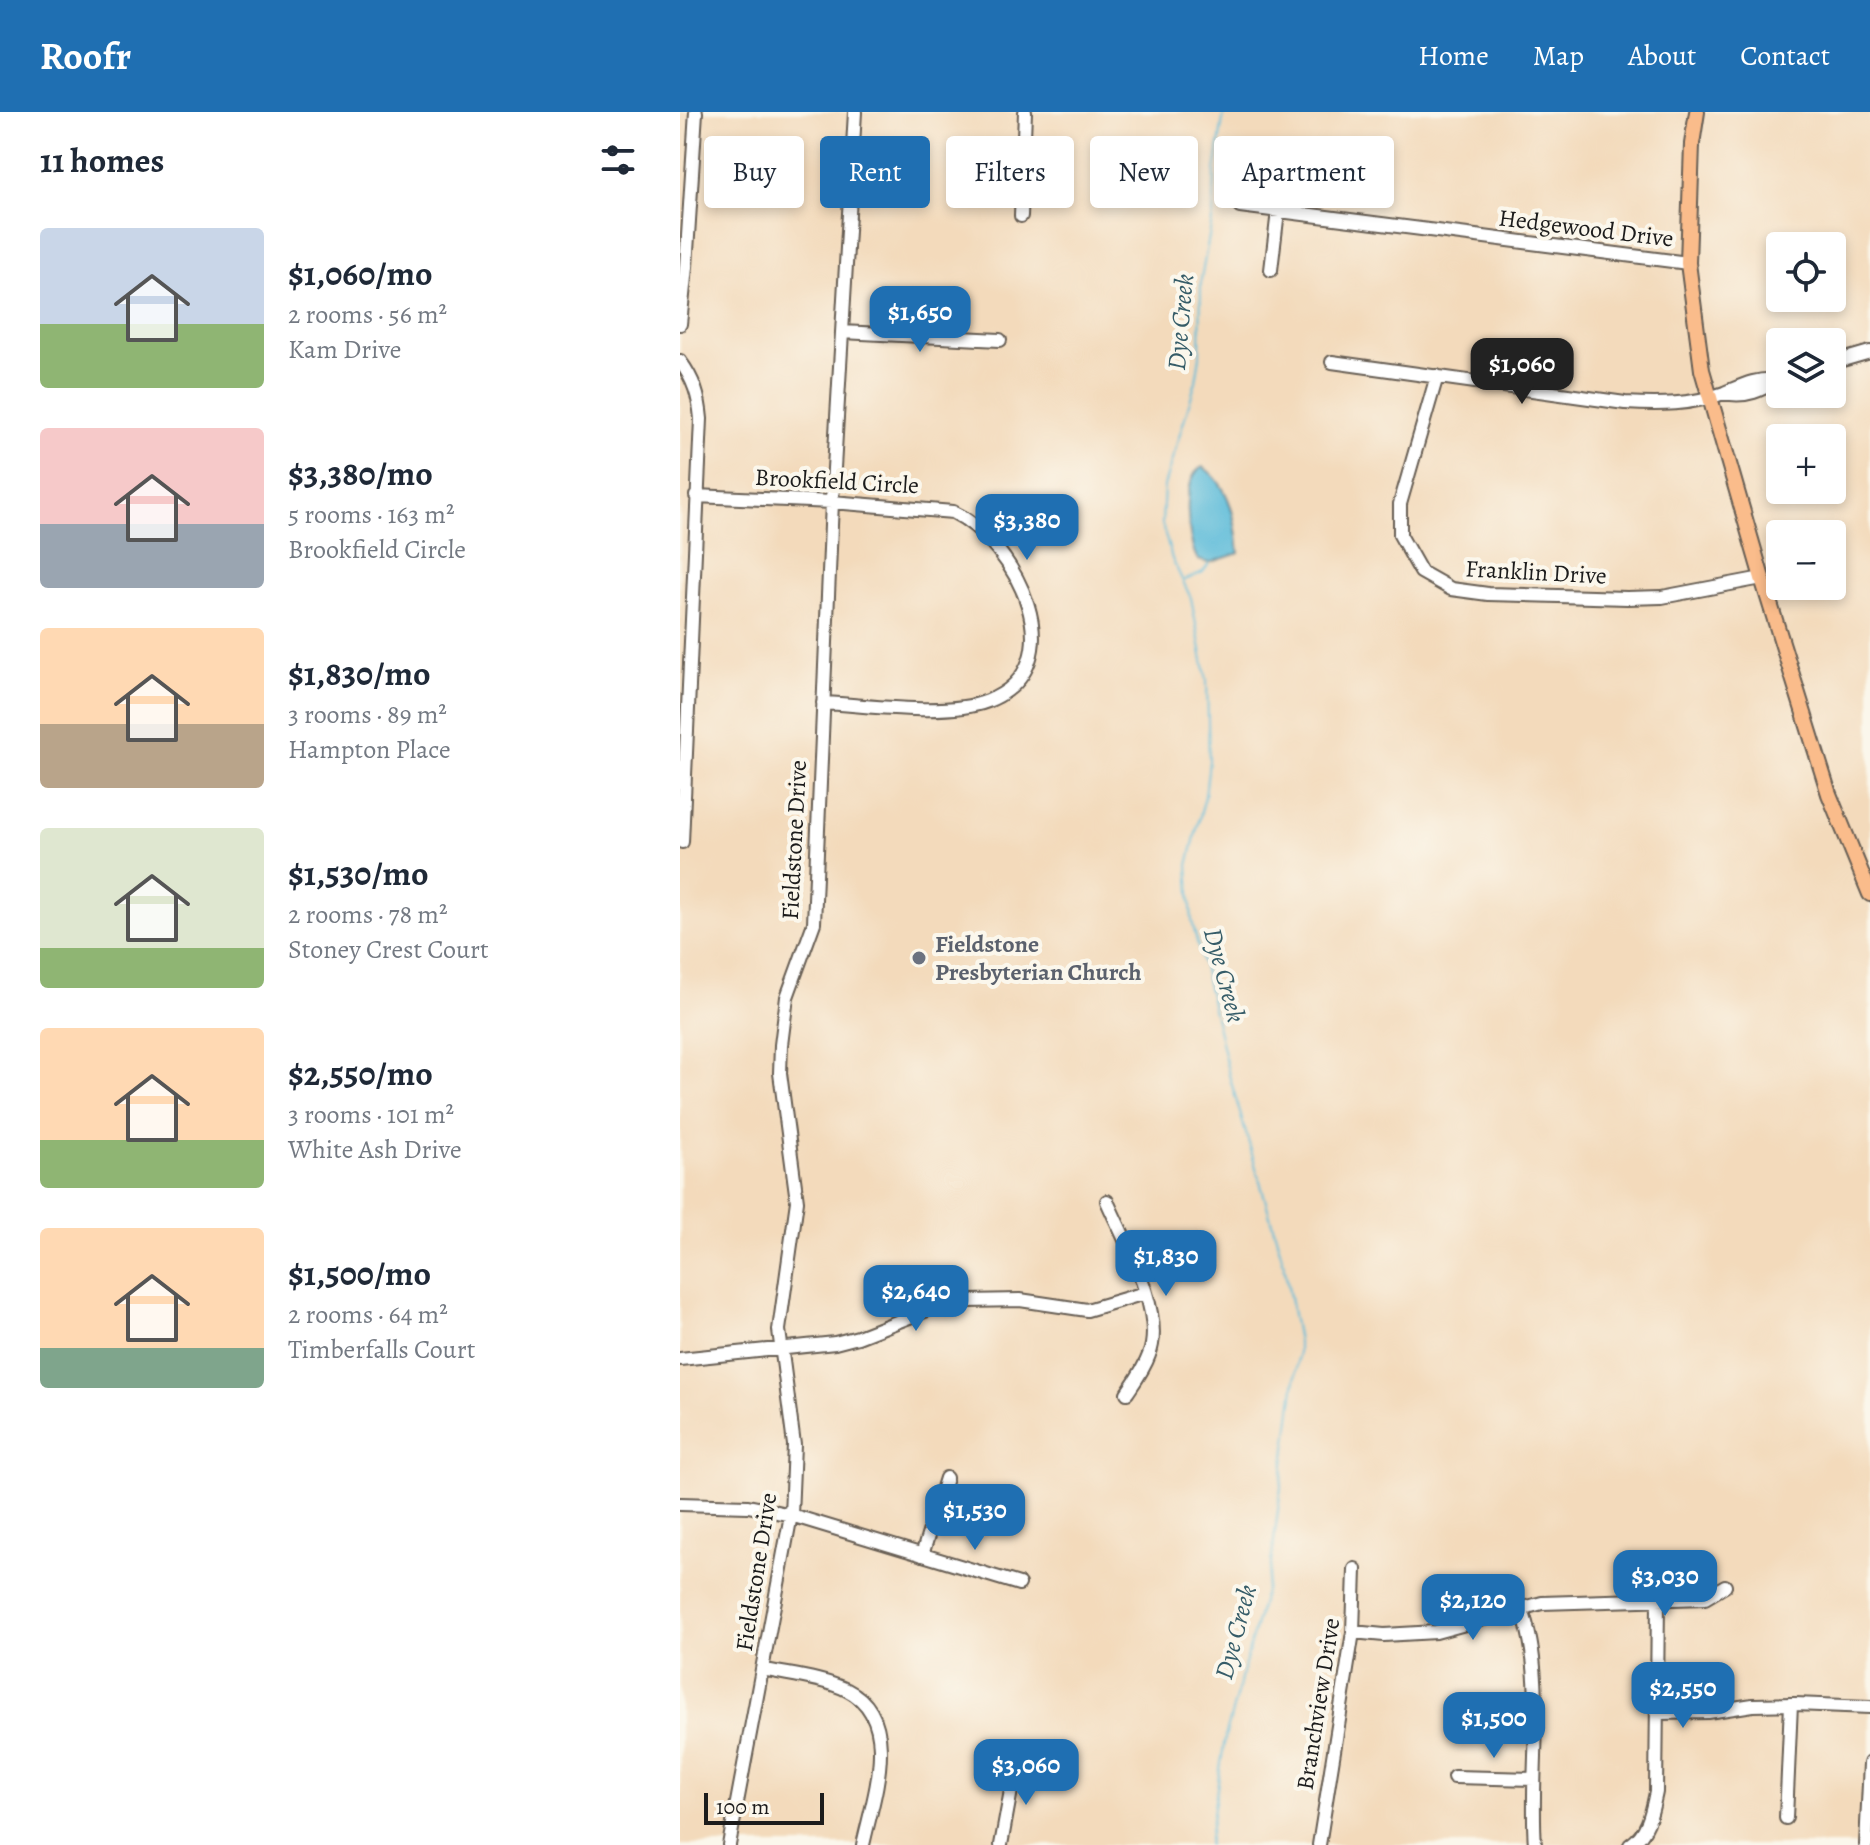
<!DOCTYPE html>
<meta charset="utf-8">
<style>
body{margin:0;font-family:Alegreya,serif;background:#f6f6f7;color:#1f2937;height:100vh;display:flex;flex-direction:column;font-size:30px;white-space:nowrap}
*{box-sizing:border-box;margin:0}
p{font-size:26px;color:#747a83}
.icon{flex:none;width:44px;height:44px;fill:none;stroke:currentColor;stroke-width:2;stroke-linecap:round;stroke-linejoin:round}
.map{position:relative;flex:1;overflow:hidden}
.details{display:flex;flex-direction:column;background:#fff;width:680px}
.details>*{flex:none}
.top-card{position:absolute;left:24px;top:24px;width:760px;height:72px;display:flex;gap:16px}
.buttons{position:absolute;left:1086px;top:120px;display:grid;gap:16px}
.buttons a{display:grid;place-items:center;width:80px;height:80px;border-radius:8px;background:#fff;box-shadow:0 4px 12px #0003;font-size:40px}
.scale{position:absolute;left:24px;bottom:20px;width:120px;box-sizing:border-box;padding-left:8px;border:4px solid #1c1c1c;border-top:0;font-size:22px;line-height:28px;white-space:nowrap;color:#1c1c1c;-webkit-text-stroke:6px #fbf7ec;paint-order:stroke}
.price{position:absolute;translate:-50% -68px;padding:0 18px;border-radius:16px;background:#1f6fb2;color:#fff;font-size:26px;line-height:52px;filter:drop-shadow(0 2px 4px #0008)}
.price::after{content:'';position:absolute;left:50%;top:48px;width:24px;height:18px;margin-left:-12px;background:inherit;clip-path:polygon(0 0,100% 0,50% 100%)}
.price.on{background:#222;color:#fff}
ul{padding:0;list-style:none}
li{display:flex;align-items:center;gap:24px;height:200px;padding:0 40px}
li span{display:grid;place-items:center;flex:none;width:224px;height:160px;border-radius:8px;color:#555}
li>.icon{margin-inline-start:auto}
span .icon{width:96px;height:96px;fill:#fffc;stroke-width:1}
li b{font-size:34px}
h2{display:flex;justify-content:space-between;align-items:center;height:96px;padding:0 40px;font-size:34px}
.chip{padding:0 28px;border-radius:8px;background:#fff;box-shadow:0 4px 12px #0003;font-size:28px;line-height:72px}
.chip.on{background:#1f6fb2;color:#fff}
header{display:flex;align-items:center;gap:48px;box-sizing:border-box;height:112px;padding:0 40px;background:#1f6fb2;color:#fff}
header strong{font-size:38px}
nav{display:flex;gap:44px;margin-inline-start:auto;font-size:28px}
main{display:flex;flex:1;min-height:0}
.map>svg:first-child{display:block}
.water{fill:#5bbbd9;stroke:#3c6c7a;stroke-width:2}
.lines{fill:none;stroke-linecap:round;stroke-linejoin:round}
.stream{stroke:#5bbbd9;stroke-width:2}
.minor-casing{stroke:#675e54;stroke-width:16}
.major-casing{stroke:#675e54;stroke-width:18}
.minor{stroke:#fff;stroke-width:12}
.major{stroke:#fabc8b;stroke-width:14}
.worship-dot{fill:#6b7280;stroke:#fbf7ec;stroke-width:3}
.labels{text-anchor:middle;stroke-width:8;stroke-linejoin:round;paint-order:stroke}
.street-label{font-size:24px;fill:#1c1c1c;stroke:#fbf7ec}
.worship-label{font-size:24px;font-weight:bold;fill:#5b616d;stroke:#fbf7ec;text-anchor:start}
.water-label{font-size:26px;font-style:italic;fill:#355c68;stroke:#fbf7ec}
</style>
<header>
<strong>Roofr</strong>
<nav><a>Home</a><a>Map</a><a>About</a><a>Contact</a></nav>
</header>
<main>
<section class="details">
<h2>11 homes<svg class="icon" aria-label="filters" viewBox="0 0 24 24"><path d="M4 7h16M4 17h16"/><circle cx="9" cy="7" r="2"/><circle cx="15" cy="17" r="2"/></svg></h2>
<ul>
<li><span style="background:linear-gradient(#c9d6e8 60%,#8fb573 0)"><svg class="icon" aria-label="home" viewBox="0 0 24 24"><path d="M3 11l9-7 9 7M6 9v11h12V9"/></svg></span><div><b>$1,060/mo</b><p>2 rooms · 56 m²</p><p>Kam Drive</p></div></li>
<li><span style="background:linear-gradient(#f6c9c9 60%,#9aa5b1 0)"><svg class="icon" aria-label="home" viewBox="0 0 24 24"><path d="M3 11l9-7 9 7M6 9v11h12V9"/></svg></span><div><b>$3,380/mo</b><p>5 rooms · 163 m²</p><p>Brookfield Circle</p></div></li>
<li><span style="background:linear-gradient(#ffd9b3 60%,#b9a48a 0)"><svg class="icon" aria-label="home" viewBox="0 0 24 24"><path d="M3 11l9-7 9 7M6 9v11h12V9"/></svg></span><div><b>$1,830/mo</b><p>3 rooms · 89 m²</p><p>Hampton Place</p></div></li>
<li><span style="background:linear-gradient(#dfe7d0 75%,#8fb573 0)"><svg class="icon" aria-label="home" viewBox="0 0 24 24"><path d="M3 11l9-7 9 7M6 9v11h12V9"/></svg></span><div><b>$1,530/mo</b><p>2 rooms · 78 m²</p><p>Stoney Crest Court</p></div></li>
<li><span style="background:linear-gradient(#ffd9b3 70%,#8fb573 0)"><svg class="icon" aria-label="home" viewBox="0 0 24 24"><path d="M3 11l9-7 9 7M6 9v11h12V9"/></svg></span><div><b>$2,550/mo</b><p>3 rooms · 101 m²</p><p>White Ash Drive</p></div></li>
<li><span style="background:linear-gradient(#ffd9b3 75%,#7fa58c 0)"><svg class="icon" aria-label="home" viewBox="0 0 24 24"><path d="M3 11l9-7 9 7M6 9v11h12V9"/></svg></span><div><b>$1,500/mo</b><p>2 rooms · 64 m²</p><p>Timberfalls Court</p></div></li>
</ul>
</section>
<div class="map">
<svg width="1190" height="1733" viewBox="0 0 1190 1733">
<rect width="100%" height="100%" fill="#fbf7ec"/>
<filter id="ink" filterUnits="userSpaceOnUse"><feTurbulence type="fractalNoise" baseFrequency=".0125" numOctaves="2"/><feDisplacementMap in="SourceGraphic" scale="16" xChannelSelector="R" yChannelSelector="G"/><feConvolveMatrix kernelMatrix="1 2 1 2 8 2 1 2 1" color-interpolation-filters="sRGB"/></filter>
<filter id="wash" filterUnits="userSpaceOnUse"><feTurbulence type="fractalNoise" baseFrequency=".006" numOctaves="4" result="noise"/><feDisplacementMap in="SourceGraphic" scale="32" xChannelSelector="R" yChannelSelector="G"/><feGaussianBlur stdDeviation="1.8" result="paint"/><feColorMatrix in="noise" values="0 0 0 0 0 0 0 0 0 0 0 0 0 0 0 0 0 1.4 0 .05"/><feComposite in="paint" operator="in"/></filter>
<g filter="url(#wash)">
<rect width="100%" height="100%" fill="#f3dabb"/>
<path class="water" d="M523,355C551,374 556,409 559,441L529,451L518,448C507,431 500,363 523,355Z"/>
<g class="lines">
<path class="stream" d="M505,468L523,460L529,452
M528,1733L545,1626L590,1460L618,1244V1230L604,1152L549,963L512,809L508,753L525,684L529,649L527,569L511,486L492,447L482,412L484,374L516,269L520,245L521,167L533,103L535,59L544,0"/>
</g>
</g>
<g filter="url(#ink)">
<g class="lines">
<g class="minor-casing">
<path id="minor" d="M560,94L1008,151
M341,104L345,0
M591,158L598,99
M0,212L6,155L16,0
M162,220L320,228
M0,249C14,268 19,284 21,307L2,730
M652,250L945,291C979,293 1012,293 1044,281C1063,273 1076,266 1097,268
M1152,251L1190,240
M757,264L720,392V423L741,460L771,477L808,482L947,486L982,485L1082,466
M1044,281C1067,286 1081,278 1100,267
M16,384L152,390L273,400C335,430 398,553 308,589C267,605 188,593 143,591
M427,1089C444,1128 486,1202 469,1243C464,1257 455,1269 447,1281
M0,1247L155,1231L178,1225L250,1197L287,1189L340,1188L407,1198L465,1181
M0,1392L68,1394L111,1403L339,1472
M242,1443L266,1366
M841,1495C868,1568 849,1656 855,1733
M673,1520L704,1523L756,1520L862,1491L1025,1486L1045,1474
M82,1557C109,1563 142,1566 167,1578C223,1606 193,1686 183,1733
M978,1601L1028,1600L1073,1593L1115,1592L1190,1595
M774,1665L854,1667
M1106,1706L1111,1592
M49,1733L111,1403L114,1333L99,1218L117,1089L100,961L101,933L107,885L134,811L152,390L175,0
M321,1733L336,1651
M639,1733L673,1520L675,1457
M950,1733C968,1722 972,1699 976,1680L978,1489
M1186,1733L1190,1651"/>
</g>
<g class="major-casing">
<path id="major" d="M1017,0L1012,32L1008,151L1022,258L1082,466L1149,682L1190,782"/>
</g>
<use href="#minor" class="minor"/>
<use href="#major" class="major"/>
</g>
</g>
<circle class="worship-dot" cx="239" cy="846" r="8"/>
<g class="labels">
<g class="street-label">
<text transform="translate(906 116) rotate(7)" y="8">Hedgewood Drive</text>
<text transform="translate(157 369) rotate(3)" y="8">Brookfield Circle</text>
<text transform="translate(856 460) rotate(3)" y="8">Franklin Drive</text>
<text transform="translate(114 728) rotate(-87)" y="8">Fieldstone Drive</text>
<text transform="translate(76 1460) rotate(-81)" y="8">Fieldstone Drive</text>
<text transform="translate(638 1592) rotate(-81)" y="8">Branchview Drive</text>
</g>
<g class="worship-label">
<text x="255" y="840">Fieldstone<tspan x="255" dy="28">Presbyterian Church</tspan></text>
</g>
<g class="water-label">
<text transform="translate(500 210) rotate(-85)" y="9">Dye Creek</text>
<text transform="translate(545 863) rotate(75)" y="9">Dye Creek</text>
<text transform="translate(555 1520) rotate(-75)" y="9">Dye Creek</text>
</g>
</g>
</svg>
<div class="buttons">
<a><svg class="icon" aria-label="locate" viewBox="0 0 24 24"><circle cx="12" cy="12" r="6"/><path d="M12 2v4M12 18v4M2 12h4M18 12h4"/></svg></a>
<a><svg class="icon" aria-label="layers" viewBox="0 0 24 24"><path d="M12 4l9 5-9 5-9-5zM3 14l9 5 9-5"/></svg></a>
<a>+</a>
<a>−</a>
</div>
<div class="scale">100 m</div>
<b class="price" style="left:240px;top:242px">$1,650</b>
<b class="price on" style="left:842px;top:294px">$1,060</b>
<b class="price" style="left:347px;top:450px">$3,380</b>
<b class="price" style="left:486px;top:1186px">$1,830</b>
<b class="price" style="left:236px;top:1221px">$2,640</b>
<b class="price" style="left:295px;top:1440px">$1,530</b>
<b class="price" style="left:985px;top:1506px">$3,030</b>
<b class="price" style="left:793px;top:1530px">$2,120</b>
<b class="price" style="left:1003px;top:1618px">$2,550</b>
<b class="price" style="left:814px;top:1648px">$1,500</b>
<b class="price" style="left:346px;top:1695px">$3,060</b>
<div class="top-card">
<a class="chip">Buy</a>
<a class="chip on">Rent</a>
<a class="chip">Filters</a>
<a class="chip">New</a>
<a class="chip">Apartment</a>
</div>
</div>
</main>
